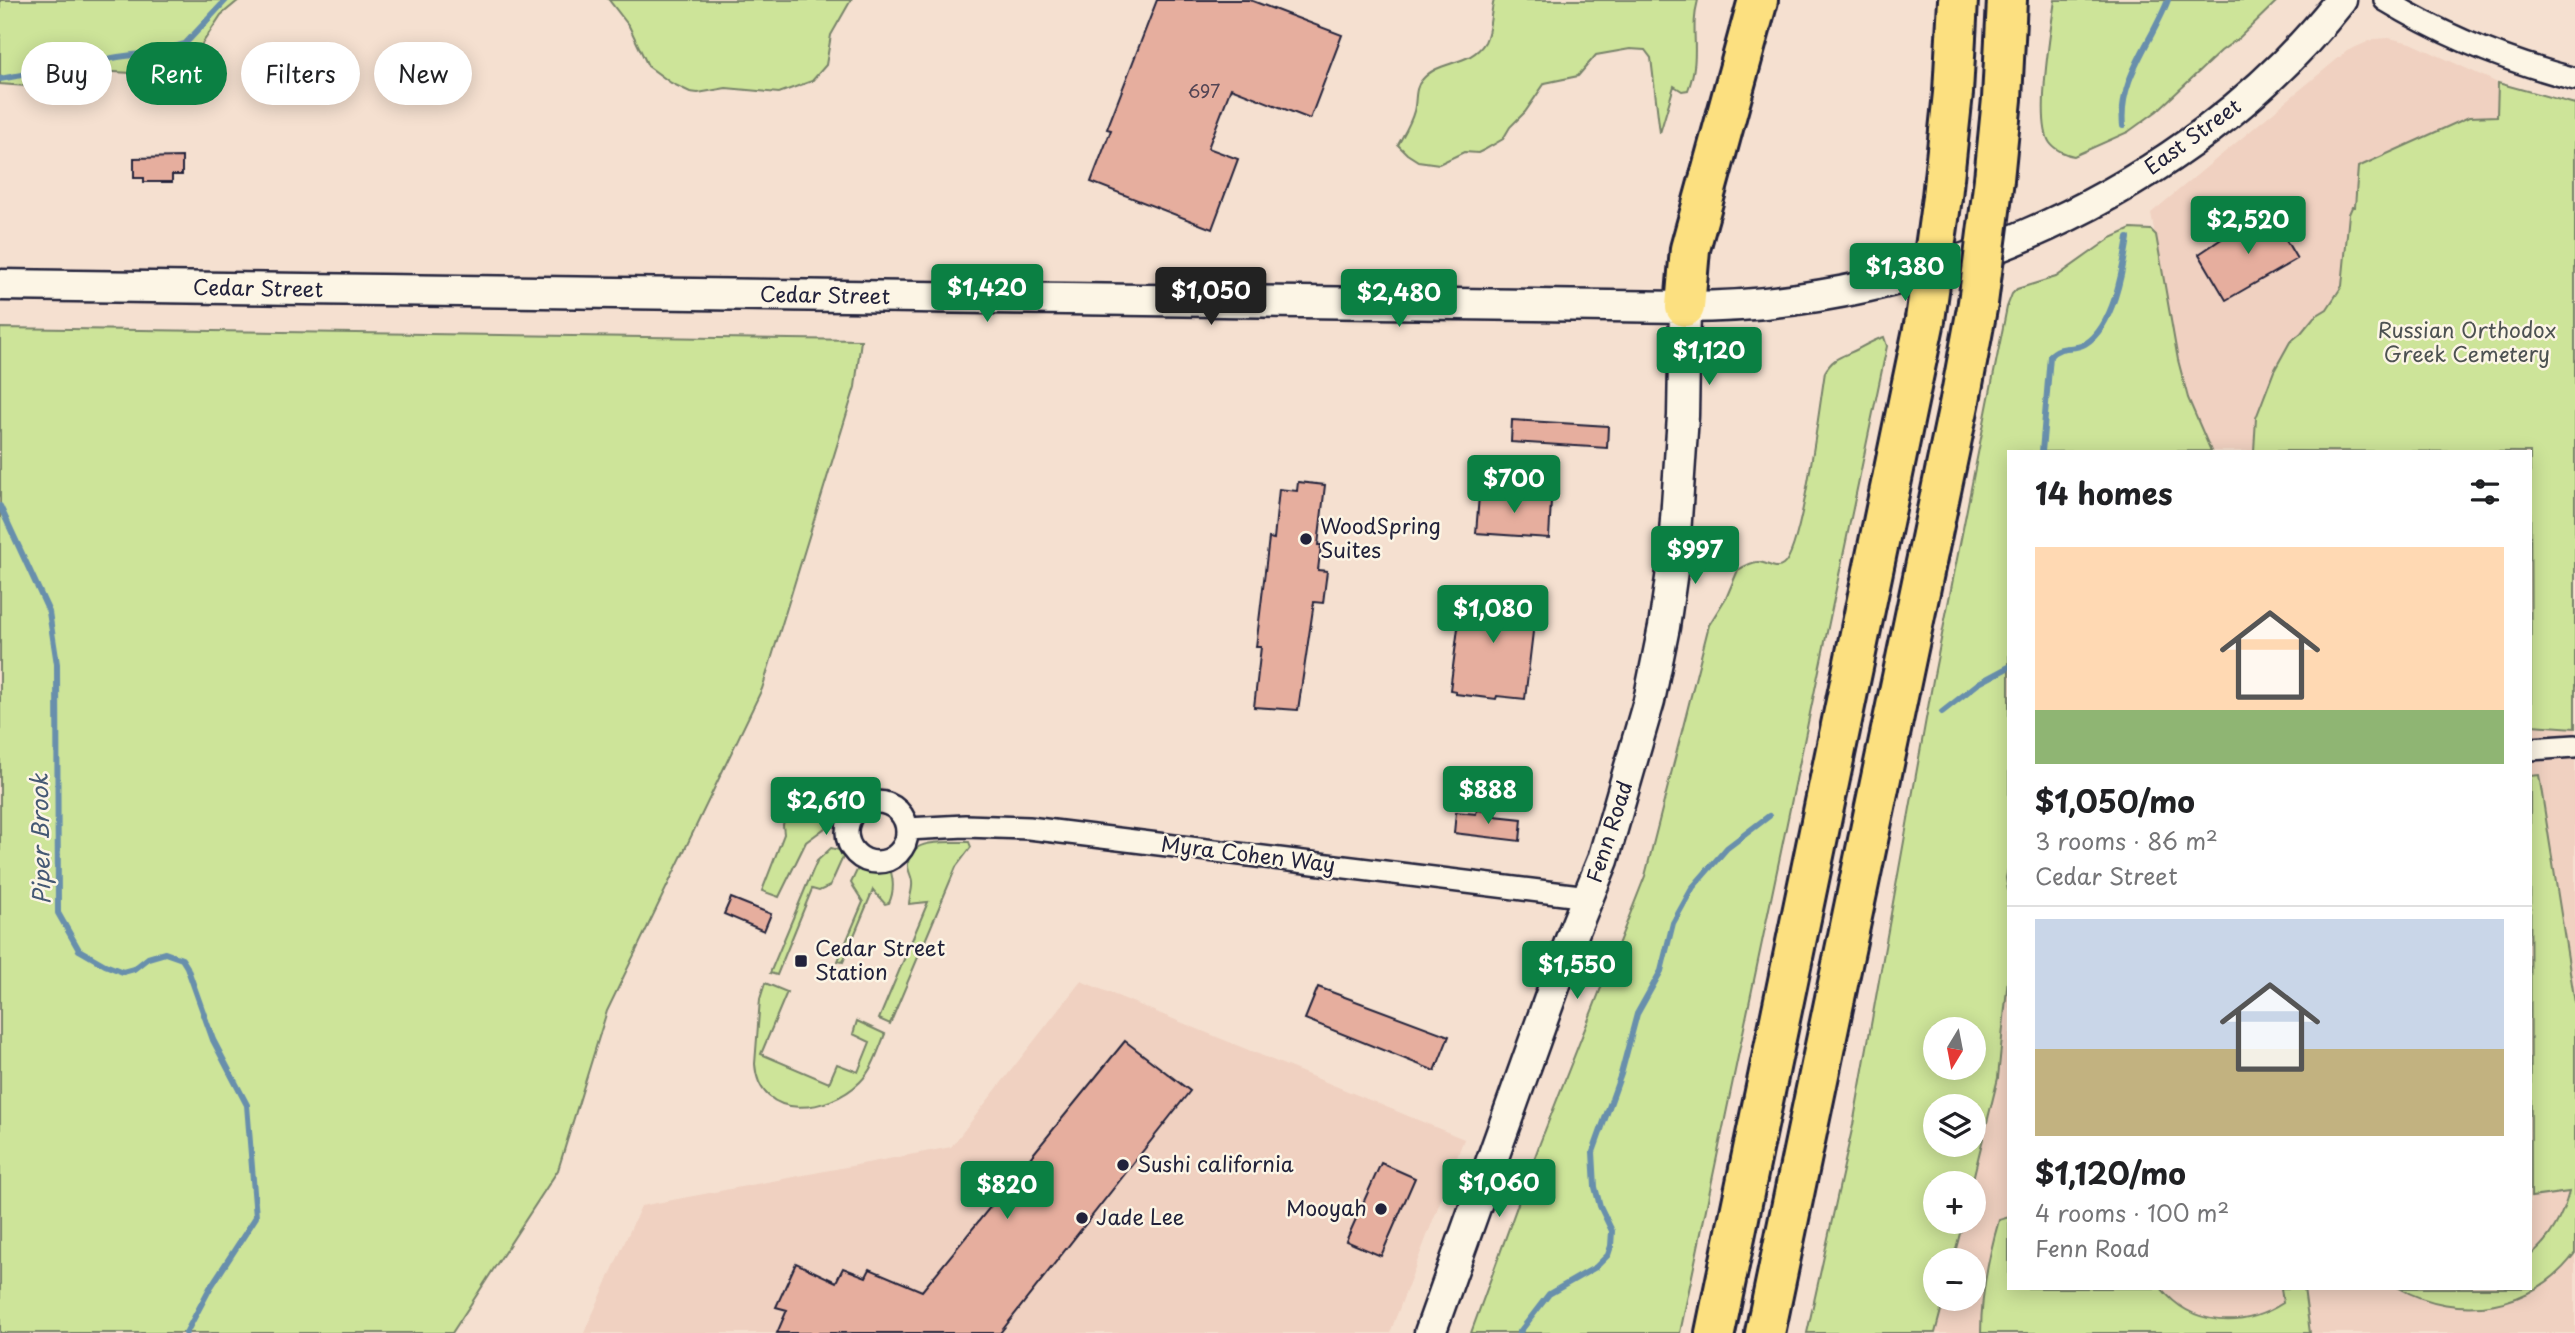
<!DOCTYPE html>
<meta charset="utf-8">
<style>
body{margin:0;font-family:"Playpen Sans",sans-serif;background:#f2f2f2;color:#202124;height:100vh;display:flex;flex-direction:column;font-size:26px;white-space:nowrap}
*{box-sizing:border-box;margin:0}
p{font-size:23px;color:#757577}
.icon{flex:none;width:38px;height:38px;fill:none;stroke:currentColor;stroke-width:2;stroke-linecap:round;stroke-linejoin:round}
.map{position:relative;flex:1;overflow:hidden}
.details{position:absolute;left:2007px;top:450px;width:525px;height:840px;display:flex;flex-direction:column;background:#fff;border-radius:0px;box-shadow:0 4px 18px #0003}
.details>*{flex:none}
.top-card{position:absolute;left:21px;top:42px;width:665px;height:63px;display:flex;gap:14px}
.needle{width:46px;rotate:190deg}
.controls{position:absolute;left:1923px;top:1017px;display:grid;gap:14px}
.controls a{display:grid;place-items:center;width:63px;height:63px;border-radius:50%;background:#fff;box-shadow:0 4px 18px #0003;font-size:35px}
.price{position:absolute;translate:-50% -60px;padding:0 16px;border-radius:7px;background:#0b8043;color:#fff;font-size:23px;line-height:46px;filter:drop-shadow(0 2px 4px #0008)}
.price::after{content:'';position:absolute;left:50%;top:42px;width:21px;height:16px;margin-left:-10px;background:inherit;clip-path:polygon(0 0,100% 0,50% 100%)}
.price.current{background:#222;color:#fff}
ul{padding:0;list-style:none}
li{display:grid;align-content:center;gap:14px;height:371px;padding:0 28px}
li+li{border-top:2px solid #e0e0e0}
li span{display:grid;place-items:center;height:217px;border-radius:0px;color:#555}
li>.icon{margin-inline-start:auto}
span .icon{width:126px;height:126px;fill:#fffc;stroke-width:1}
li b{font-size:30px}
h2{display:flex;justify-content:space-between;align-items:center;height:84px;padding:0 28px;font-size:30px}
.chip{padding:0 24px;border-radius:32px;background:#fff;box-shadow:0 4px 18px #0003;font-size:24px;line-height:63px}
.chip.current{background:#0b8043;color:#fff}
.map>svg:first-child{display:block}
.built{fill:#f0d1c1}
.green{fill:#cde499;stroke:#78836a;stroke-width:2;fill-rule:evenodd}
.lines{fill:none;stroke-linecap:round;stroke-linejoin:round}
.stream{stroke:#688fac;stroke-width:6}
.building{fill:#e6ae9e;stroke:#22223b;stroke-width:2}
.street-casing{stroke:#22223b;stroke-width:26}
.secondary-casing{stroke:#22223b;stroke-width:35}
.highway-casing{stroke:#22223b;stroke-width:44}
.street{stroke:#fcf5e5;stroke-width:21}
.secondary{stroke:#fcf5e5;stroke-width:30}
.highway{stroke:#fce080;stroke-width:38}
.highway-bridge-casing{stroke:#22223b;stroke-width:44;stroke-linecap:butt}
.highway-bridge{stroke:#fce080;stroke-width:38}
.poi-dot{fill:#22223b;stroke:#fcf5e5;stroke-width:2.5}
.labels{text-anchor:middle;stroke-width:5;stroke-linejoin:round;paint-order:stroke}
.number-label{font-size:18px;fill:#534554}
.street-label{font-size:21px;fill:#22223b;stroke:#fcf5e5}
.park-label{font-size:21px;fill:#4d5252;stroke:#fcf5e5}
.poi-label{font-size:21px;fill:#22223b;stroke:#fcf5e5;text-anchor:start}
.water-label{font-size:23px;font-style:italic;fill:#455974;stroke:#fcf5e5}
</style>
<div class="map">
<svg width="2575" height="1333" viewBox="0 0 2575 1333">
<rect width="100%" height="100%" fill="#f5e0d0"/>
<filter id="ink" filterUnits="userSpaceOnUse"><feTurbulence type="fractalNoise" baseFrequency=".0143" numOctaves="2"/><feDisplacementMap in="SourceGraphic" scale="14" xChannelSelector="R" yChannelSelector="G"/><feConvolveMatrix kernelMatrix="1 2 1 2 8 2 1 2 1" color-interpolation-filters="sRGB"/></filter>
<g filter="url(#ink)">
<path class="built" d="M2389,38L2411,43L2498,83L2497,116L2469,117L2355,208H2352L2349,214L2342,286L2327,309L2314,317L2301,333L2290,342L2274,371L2256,418L2254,451H2211L2188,398L2178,360L2151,213L2347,51L2374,39Z
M2531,725L2575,728V1333H1935L1944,1299L1974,1298V1260H1953L1963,1222H1974L1972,1183L1998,1078L2009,968V1288H2530Z
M1081,981L1464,1139L1390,1333H584L641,1206L951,1147Z"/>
<path class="green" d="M0,0H239L221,15L196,53L170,72L151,74L95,71L63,83L40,87L0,84Z
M609,0H851L831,35L826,65L812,81L779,93L726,88L698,93L690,92L671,83L648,66L629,26Z
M1494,0H1698C1689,33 1702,54 1688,90L1682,91L1674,86L1660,133L1651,58L1645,50L1630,49L1596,55L1578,76L1545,83L1525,112L1510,127L1503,139L1484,150L1478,153L1464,152L1439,164L1418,161L1407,154L1398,145C1404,134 1411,123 1414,111C1417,100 1414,88 1422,80C1439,59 1470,67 1485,42C1491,31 1490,13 1494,0Z
M2055,0H2278L2239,38L2221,51L2157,111L2128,132L2074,156C2067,155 2055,150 2050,143C2035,123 2051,28 2055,0Z
M2498,83L2575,104V728L2531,725L2530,452L2254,451L2256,418L2274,371L2290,342L2301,333L2314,317L2327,309L2342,286L2349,214L2352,207H2355L2358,167L2469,117L2497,116Z
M2131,229L2151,230L2156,235L2178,360L2188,398L2211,451L2009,452V864L2006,878L2009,896V968L1998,1078L1972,1183H1936V1222H1963L1953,1260H1936V1298L1944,1299L1935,1333H1807L1853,1125L1933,680L2007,307L2012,294L2017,289L2056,277L2111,238ZM1936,1029H1974V1068H1936ZM1936,1106H1974V1144H1936Z
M0,328L861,340L855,387L762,689L607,1011L558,1170L452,1333H0Z
M1884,337L1887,346L1680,1333H1471L1540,1143L1645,876L1709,625L1727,596L1738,570C1743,567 1752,562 1758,562C1767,562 1775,571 1783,565C1802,552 1820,402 1825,372C1834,356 1843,357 1858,349C1867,344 1874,340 1884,337Z
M2539,775L2575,1003V1253C2534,1310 2458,1321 2399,1288H2530L2531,1255C2551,1238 2562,1218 2569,1192L2531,1197L2530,776Z
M790,789L868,791L852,798L829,825L806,842L779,897L762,891L784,834L783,825Z
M969,842L971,847L956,867L890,1024L879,1019L928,902L909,904C909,898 913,889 912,882C912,877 908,871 908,866C907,836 949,843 969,842Z
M831,848L839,850L843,857L830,886L819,891L812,889L777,975L770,973L813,870L817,861Z
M858,868L891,872C894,883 894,892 889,903L885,904L873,890L843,962L838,961L863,902L851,883Z
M765,983L787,992L761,1054L829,1083L837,1064L858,1072L870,1042L853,1034L857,1021L885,1034C878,1051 873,1069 860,1082C829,1113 759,1123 755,1064L760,999Z
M2009,1217V1288H2161C2192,1327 2243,1329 2283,1303L2281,1288H2304L2310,1333H1981C1981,1294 1988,1258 1999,1220Z"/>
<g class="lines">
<path class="stream" d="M0,79L118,57L156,52L185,44L226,0
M2123,126C2118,79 2152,42 2168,0
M2042,452L2050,356C2060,344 2073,351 2085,344C2114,327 2123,268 2128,238
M0,506L49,612L57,664L58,913L79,950L105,965L123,972L134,969L148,958L165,953L182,959L187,967L213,1040L247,1105L256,1217L210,1288L186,1333
M1942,712L1979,683L2009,667
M1519,1333L1549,1294L1596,1267L1608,1255L1611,1246L1612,1231L1600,1206L1595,1187L1593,1152L1621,1074L1637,1014L1661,971L1673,923L1693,887L1727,848L1769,816"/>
</g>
<path class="building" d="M1157,0H1250L1342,35L1310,119L1231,88L1208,148L1238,159L1212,229L1091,182L1111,130L1107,129Z
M182,157V175H172V182H144V178H134V158Z
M2270,213L2297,259L2226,300L2199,254L2229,234L2230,236Z
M1512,420L1608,426L1607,448L1511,442Z
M1298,482L1325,485L1318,545H1321L1318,570L1327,571L1323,603L1314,602L1298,710L1254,707L1261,647H1256L1269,538L1274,539L1279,489L1297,491Z
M1487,492L1542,495V500L1551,501L1549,538L1476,533L1479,496L1486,497Z
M1463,589L1537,598L1525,699L1497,696L1496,699L1456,694V691L1450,690Z
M1477,810L1495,813V816L1522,819L1520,841L1454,833L1456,812L1476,814Z
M731,898L771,914L764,931L724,914Z
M1318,987L1449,1036L1435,1071L1305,1019Z
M1125,1041L1190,1091L1000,1333H777L787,1310L776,1307L796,1263L836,1282L843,1268L866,1277L870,1269L922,1291Z
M1381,1163L1415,1178L1381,1256L1346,1241Z"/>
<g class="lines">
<g class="street-casing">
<path id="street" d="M2385,0C2444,36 2509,62 2575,79
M2530,749L2575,746
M847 832a30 30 0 1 1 60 0a30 30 0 1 1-60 0Z
M907,829L965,826L1029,828L1588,897"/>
</g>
<g class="secondary-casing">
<path id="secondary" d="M0,285L1685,307C1927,307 2189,193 2341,0
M1430,1333L1574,931L1603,860L1649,701L1664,627L1673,564L1683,416L1685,307"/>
</g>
<g class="highway-casing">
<path id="highway" d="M1994,179L2002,99L2007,0
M1942,197L1953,93L1958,0
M1685,307L1690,249L1758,0
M1715,1333L1925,320
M1765,1333L1960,400L1978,303"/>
</g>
<use href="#street" class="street"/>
<use href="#secondary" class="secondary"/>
<use href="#highway" class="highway"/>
<g class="highway-bridge-casing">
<path id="highway-bridge" d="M1978,303L1994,179
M1925,320L1942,197"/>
</g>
<use href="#highway-bridge" class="highway-bridge"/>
</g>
</g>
<g class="poi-dot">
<circle cx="1306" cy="539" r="7"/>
<rect x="794" y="954" width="14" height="14" rx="3.5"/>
<circle cx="1123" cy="1165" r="7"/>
<circle cx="1381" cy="1209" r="7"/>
<circle cx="1082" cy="1218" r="7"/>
</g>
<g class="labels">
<g class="number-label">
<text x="1204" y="98">697</text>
</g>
<g class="street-label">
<text transform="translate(2193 137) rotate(-36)" y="7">East Street</text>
<text transform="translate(258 289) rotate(1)" y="7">Cedar Street</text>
<text transform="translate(825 296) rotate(1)" y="7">Cedar Street</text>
<text transform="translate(1610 832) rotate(-72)" y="7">Fenn Road</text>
<text transform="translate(1248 855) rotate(7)" y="7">Myra Cohen Way</text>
</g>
<g class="park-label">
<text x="2467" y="338">Russian Orthodox<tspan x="2467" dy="24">Greek Cemetery</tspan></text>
</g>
<g class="poi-label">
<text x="1320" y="534">WoodSpring<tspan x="1320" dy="24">Suites</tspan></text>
<text x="815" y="956">Cedar Street<tspan x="815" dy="24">Station</tspan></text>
<text x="1137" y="1172">Sushi california</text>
<text x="1367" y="1216" text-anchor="end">Mooyah</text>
<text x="1096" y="1225">Jade Lee</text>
</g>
<g class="water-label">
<text transform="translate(41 839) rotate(-91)" y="8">Piper Brook</text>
</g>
</g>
</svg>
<div class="controls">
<a><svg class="needle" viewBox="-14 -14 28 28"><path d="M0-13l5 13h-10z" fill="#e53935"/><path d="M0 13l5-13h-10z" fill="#757577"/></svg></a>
<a><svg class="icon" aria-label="layers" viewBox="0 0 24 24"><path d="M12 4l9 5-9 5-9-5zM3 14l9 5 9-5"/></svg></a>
<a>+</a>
<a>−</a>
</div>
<b class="price" style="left:2248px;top:256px">$2,520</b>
<b class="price" style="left:1905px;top:303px">$1,380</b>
<b class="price" style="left:987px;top:324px">$1,420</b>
<b class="price current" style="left:1211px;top:327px">$1,050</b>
<b class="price" style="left:1399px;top:329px">$2,480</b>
<b class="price" style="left:1709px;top:387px">$1,120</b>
<b class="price" style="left:1514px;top:515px">$700</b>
<b class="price" style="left:1695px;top:586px">$997</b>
<b class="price" style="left:1493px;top:645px">$1,080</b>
<b class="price" style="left:1488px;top:826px">$888</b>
<b class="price" style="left:826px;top:837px">$2,610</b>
<b class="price" style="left:1577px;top:1001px">$1,550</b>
<b class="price" style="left:1499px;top:1219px">$1,060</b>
<b class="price" style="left:1007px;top:1221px">$820</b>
<div class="top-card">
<a class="chip">Buy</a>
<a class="chip current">Rent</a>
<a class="chip">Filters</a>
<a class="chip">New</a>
</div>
<section class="details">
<h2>14 homes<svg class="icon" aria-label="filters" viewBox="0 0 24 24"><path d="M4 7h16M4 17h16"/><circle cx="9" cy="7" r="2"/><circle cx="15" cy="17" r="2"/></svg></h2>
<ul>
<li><span style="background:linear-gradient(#ffd9b3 75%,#8fb573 0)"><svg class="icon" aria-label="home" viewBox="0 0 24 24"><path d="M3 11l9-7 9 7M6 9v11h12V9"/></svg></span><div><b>$1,050/mo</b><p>3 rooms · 86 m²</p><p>Cedar Street</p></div></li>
<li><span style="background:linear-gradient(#c9d6e8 60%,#c2b280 0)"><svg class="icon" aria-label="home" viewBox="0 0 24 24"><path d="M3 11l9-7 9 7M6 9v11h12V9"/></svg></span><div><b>$1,120/mo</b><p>4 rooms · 100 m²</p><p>Fenn Road</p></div></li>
</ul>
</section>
</div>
